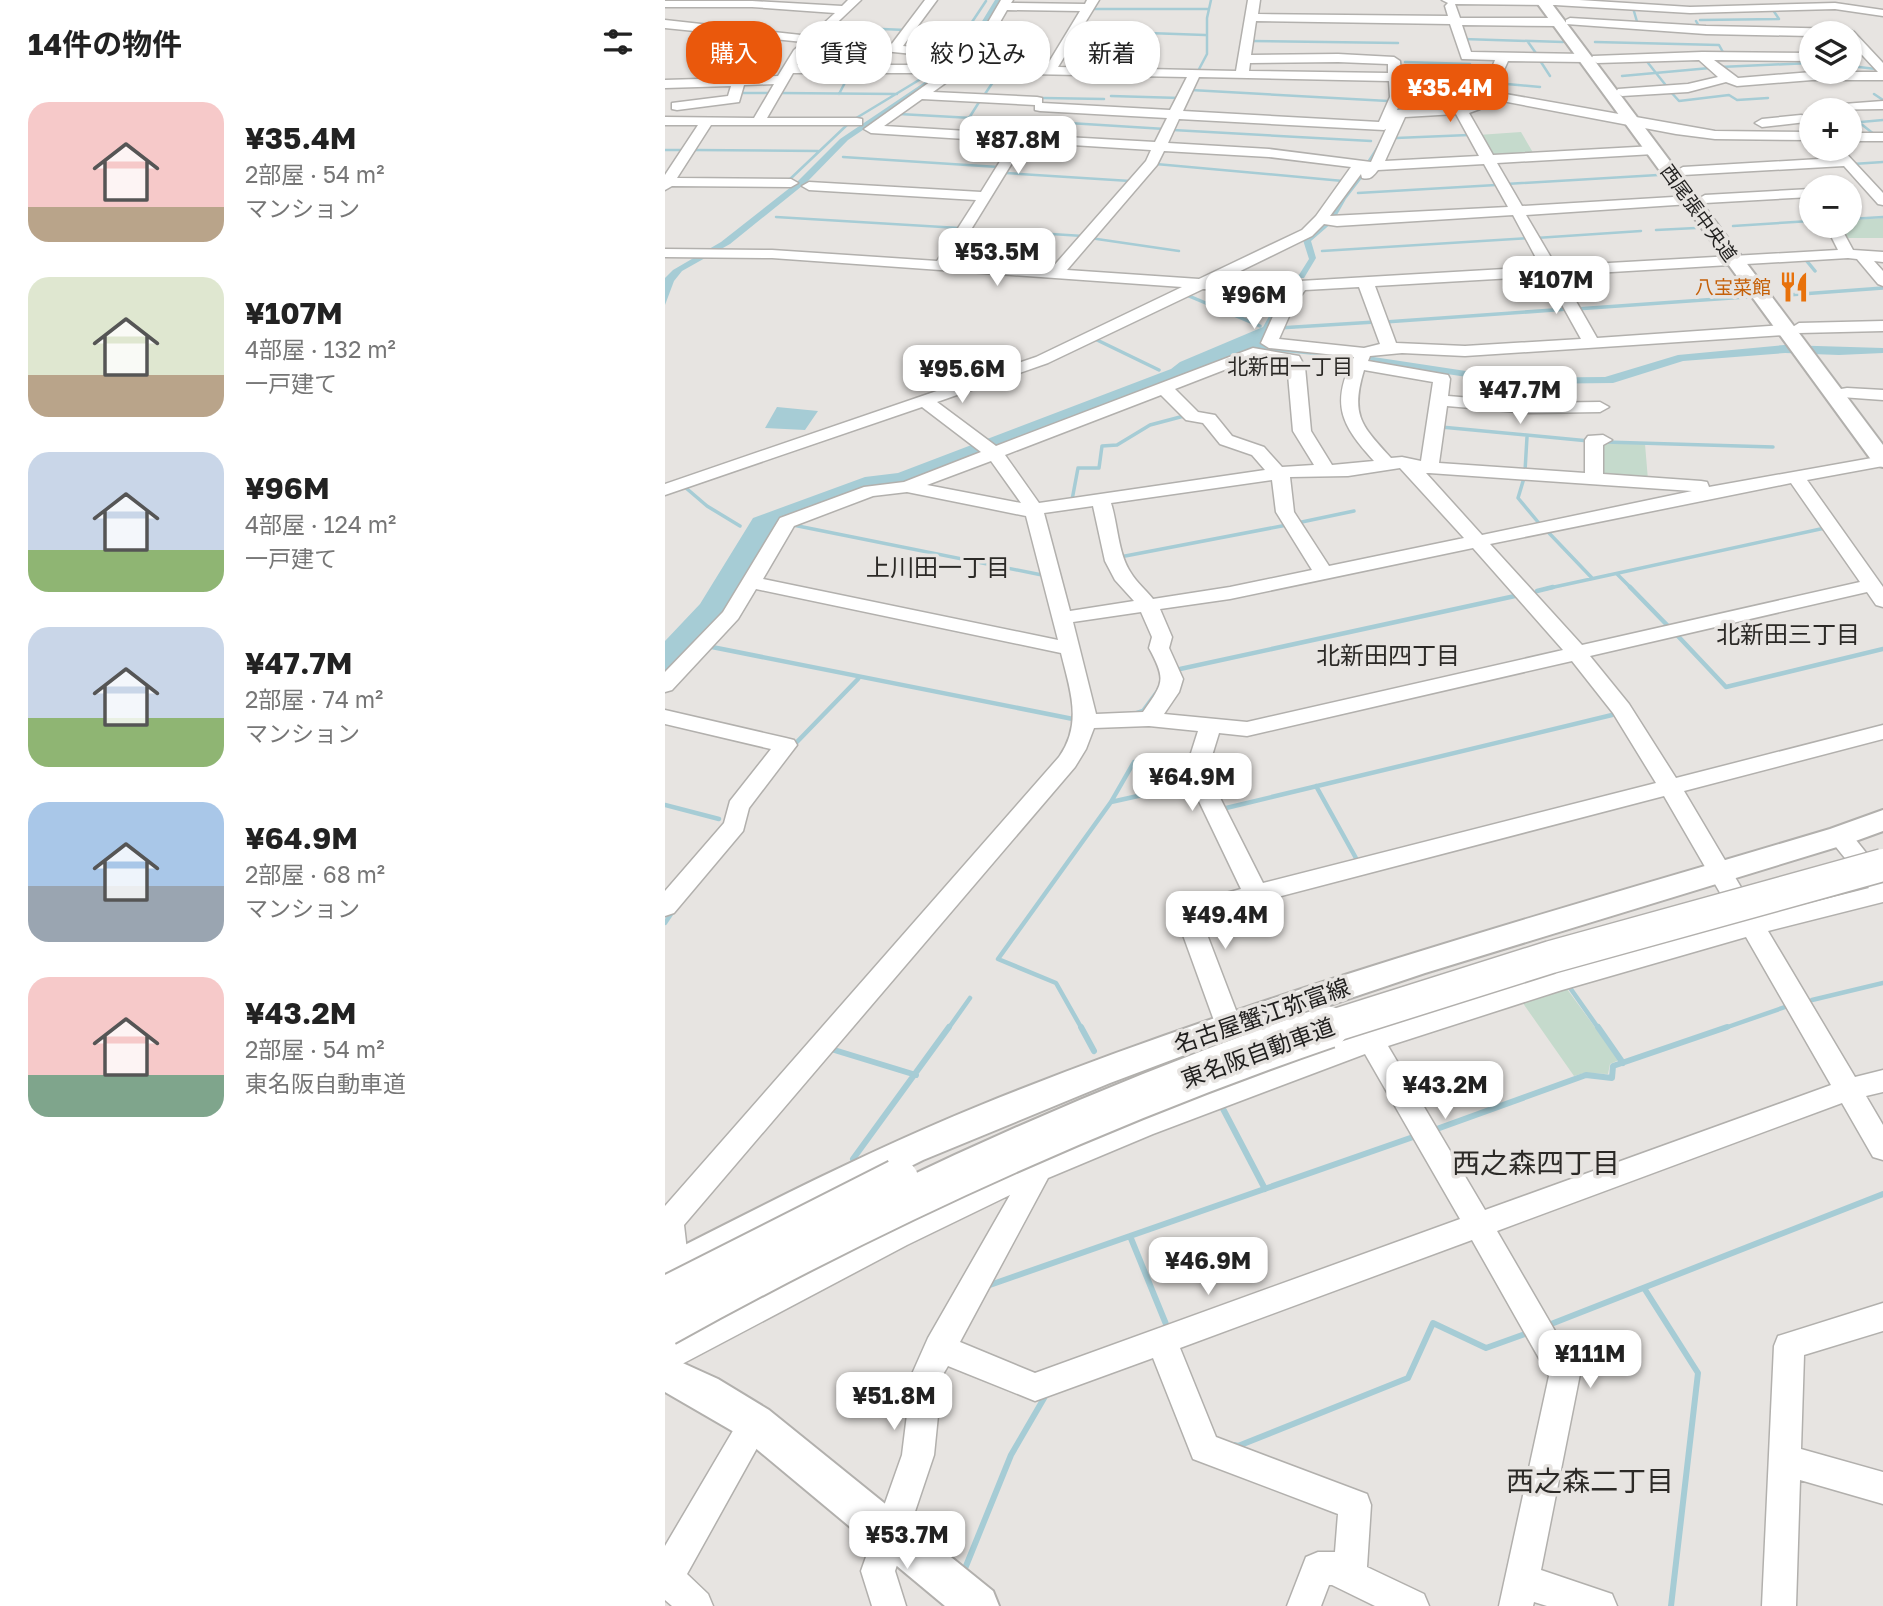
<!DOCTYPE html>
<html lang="ja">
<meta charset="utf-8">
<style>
body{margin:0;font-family:"Golos Text","Noto Sans JP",sans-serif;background:#f2f2f2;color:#222;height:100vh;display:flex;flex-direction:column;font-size:26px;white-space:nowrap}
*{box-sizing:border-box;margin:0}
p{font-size:23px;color:#767676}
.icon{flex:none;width:38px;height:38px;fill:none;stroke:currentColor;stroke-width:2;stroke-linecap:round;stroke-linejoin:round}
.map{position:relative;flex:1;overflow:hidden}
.drawer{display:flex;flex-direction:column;background:#fff;width:665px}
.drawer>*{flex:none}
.banner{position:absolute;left:21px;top:21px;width:665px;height:63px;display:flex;gap:14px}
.buttons{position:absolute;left:1134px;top:21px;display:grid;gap:14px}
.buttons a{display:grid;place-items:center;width:63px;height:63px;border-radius:50%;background:#fff;box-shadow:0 2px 5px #0004;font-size:35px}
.price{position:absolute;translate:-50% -60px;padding:0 16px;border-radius:14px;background:#fff;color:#222;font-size:23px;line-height:46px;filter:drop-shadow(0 2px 4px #0008)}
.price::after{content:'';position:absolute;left:50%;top:42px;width:21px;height:16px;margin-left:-10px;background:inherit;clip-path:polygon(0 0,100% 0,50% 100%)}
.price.current{background:#ea580c;color:#fff}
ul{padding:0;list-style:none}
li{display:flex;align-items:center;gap:21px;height:175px;padding:0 28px}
li span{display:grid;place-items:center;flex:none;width:196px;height:140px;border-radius:21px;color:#555}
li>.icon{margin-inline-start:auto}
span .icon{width:84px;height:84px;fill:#fffc;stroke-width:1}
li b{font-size:30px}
h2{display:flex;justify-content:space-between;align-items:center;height:84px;padding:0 28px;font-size:30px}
.pill{padding:0 24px;border-radius:28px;background:#fff;box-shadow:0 2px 5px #0004;font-size:24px;line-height:63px}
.pill.current{background:#ea580c;color:#fff}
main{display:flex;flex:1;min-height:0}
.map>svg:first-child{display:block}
.green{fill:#c5dacc}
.water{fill:#a6ccd5}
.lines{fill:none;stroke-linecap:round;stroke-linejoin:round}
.stream-far3{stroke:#a6ccd5;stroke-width:2.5}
.stream-far2{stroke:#a6ccd5;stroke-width:3.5}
.stream-far1{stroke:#a6ccd5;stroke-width:4.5}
.stream{stroke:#a6ccd5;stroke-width:6}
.minor-casing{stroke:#b2b0ad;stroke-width:3}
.major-casing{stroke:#b2b0ad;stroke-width:4}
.minor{fill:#fff;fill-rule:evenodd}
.major{fill:#fff;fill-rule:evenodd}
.highway-bridge-far1-casing{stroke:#b2b0ad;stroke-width:35;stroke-linecap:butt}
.highway-bridge-casing{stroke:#b2b0ad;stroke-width:45;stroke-linecap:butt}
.highway-bridge-far1{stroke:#fff;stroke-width:32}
.highway-bridge{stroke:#fff;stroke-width:41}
.labels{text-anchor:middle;stroke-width:7;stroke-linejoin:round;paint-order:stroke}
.far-street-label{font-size:19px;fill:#201f1e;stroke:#e7e4e1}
.far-food-label{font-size:19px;fill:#c56008;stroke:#e7e4e1;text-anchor:end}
.far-neighbourhood-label{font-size:21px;fill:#2c2a27;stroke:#e7e4e1}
.street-label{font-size:23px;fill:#201f1e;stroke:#e7e4e1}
.neighbourhood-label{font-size:24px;fill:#2c2a27;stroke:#e7e4e1}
.near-neighbourhood-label{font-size:28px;fill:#2c2a27;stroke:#e7e4e1}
</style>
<main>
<section class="drawer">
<h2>14件の物件<svg class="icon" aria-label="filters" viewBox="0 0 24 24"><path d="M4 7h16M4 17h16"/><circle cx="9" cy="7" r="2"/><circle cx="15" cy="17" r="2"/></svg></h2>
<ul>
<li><span style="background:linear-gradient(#f6c9c9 75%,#b9a48a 0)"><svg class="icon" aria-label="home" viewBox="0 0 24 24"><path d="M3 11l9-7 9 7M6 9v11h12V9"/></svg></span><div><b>¥35.4M</b><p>2部屋 · 54 m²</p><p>マンション</p></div></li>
<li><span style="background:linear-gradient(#dfe7d0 70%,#b9a48a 0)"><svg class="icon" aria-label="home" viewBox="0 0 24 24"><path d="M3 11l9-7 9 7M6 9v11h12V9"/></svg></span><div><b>¥107M</b><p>4部屋 · 132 m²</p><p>一戸建て</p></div></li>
<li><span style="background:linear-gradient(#c9d6e8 70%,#8fb573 0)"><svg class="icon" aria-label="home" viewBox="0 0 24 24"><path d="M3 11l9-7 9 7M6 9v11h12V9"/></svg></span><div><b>¥96M</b><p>4部屋 · 124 m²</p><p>一戸建て</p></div></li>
<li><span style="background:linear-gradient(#c9d6e8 65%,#8fb573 0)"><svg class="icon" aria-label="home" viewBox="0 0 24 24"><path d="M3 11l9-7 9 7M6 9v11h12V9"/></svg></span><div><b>¥47.7M</b><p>2部屋 · 74 m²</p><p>マンション</p></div></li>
<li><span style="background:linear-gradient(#a9c7e8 60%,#9aa5b1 0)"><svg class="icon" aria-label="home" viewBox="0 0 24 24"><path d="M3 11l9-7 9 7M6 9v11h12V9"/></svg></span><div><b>¥64.9M</b><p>2部屋 · 68 m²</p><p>マンション</p></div></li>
<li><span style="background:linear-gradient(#f6c9c9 70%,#7fa58c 0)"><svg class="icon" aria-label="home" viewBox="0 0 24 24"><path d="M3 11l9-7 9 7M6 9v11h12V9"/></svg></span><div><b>¥43.2M</b><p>2部屋 · 54 m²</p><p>東名阪自動車道</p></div></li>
</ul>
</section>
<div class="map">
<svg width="1218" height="1606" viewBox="0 0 1218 1606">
<rect width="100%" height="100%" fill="#e7e4e1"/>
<path class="green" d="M856,132L870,156L826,157L813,135Z
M1218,218V238H1179L1171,226H1185V220Z
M936,443L980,444L983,480L935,474Z
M899,985L954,1060L945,1064L943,1074L919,1073L909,1076L855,999Z"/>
<path class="water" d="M330,0H338L303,59L183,140L142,182L65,244L17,271L9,281L0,305V278L8,270L56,242L131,183L175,139L294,59Z
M734,81H740L739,97L711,160L681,199L668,222L646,241L651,258L639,278H632L644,259L638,240C673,198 733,138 734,81Z
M615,297H620L597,344L669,351L847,378L940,377L1013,355L1119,345L1218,348V353L1174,355L1120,353L1018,361L948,383L848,384L670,357L586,349L238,483L203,487L114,520L60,609L0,673V641L35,604L88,518L200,477L233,473L506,369L515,362L598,327Z
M112,407L153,411L140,430L100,428Z"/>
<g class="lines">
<path class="stream-far3" d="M968,8L973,25
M423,9H544
M1035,20L1114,19L1108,10
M1031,21L1035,28H1032
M193,28L241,30
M248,30L301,32
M798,39L898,42
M295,40L321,1
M479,40L483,33L540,35
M586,41L733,43
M863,42L873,56
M930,42L1054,45L1059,54
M471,57L477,42
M874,59L885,76
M980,59L991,73
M740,62L805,64L798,80L824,82
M1185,66L1211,69
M1055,67L1146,63
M181,68L203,47
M532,73L542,54V18L546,0
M991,73L1003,88
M957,76L1045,68
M831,83L875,87
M526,90L723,101
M1005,91L1014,101L1064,95L1072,100L1103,98
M75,93H105
M114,93L232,94
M174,94L186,71
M1209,94L1218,100
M446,96L515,98
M318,97L328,82
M378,98L439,99
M234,114L361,121
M304,118L316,99
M188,120L259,77L280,59
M372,121L500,129
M1133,121L1142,127
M1185,123L1218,120
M1195,123L1210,135
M508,130L706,141
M731,138L804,135
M0,150H18
M29,150L153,151
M178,157L333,167
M491,164L678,181
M1188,164L1218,162
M341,173L465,181
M123,181L183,124
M841,184L993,175
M693,193L831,185
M111,217L294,228
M1185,219L1218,217
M1068,226L1146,221
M306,229L418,236
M991,230L1031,228
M425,238L514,251
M871,238L976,231
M657,251L865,238"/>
<path class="stream-far2" d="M1141,260L1150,271
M1123,295L1218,288
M524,296L595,326
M911,309L1081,297
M720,322L903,309
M614,328L710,322
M430,339L494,370
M776,427L924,441
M940,442L1108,447
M860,471L862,437
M859,478L853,498L873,522
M21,488L42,506L75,526
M407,500L413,468H434L437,446L452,445L485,425L519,416
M632,523L689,511
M128,525L377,575
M884,533L927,578
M455,557L622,525
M952,574L967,589
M880,589L1160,528"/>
<path class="stream-far1" d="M965,587L1003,626
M872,591L888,587
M1011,634L1061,687L1218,649
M47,647L408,719
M515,669L850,596
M472,713L478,711L495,688
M129,745L193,679
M651,786L692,860
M446,802L527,784L528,787
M0,805L54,819
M557,809L947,715
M0,923L8,911
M903,985L934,1029
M1147,1000L1218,983
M283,1029L305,998
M417,1029L391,983L333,959L446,802L469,762
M1057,1029L1123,1006"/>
<path class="stream" d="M416,1027L429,1051
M933,1027L958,1063
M166,1049L251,1075
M556,1105L600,1189
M769,1130L921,1075L947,1078L948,1066L1062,1027
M188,1159L284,1027
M465,1236L503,1329
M322,1286L751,1136
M979,1288L1033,1373L1006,1606
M881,1326L1218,1194
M569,1445L573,1446L743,1378L768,1323L821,1348L860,1334
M299,1571L346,1455L382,1393"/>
<g class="minor-casing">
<path id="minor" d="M183,0H196L157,37L226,45L260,0H272L238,46L305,53L336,0H348L346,3L420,4L422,0H434L393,67L571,71L583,0H595L593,14L783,16L780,6L783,3L777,0H914L1025,7L1170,3L1218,10V16L1170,9L1025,13L890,5L790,4L795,18H893L899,22L893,26L797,25L806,52L920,54L926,58L920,62L843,61L829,92L1050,131L1146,132V140L1050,139L1011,134L795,93L799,106L809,105L815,109L804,113L828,155L989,146L996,150L989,154L832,163L857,206L1025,196L1032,200L1025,204L861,215L891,266L1173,250L1161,226H1175L1188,250L1218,252V262L1209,261L1218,271V286L1213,284L1192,259L1183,258L896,275L932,338L1120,325L1126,328L1134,323L1218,321V331L1134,333L1128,330L1120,335L800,356L737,353L705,356L703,361L783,375L785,379L783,396L864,403L935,402L944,407L935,412L864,413L782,406L774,463L920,473V440L923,436L938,435L947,440L938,445V474L1036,481L1042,482L1044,487L1218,456V466L1142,480L1218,587V607L1211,605L1202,592L925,656L964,704L1011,778L1218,725V739L1019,791L1093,916L1204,888L1167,842L1163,836L1167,830L1175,828L1183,830L1218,874V902L1103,931L1190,1077L1218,1070V1092L1201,1096L1218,1125V1160L1208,1157L1177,1103L832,1231L915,1374L876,1570L947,1594L952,1606H882L869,1602L868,1606H834L884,1376L807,1240L515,1348L551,1437L702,1494L706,1505L702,1567L759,1594L764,1606H710L667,1585H664L656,1606H622L641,1557L653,1552H670L673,1514L528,1459L488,1358L370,1401L283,1366L277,1376L269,1455L230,1571L241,1606H207L196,1571L237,1455L247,1374L263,1338L345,1195L242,1245L0,1373V1343L222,1227L365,1159L572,1078L694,1035L696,1032L709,1030L897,971L1072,922L999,796L544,915L538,924L577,1026L573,1033L564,1036L555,1033L551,1026L514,924L527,902L576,889L520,772L533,731L484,726L429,728L421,749L410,767L19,1225L24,1268L19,1277L9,1281L0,1278V1206L394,757C418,723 405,690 396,653L91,589L73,619L7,690L0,692V672L58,612L115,518L199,487L239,482L316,452L257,407L0,495V484L371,357L517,287L107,258L0,257V249L107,250L272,261L311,200L144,190L137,186L144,182L316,192L347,142L206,133L199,129L297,59L150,44L132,65H262L268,69L262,73H128L102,118H192L197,119V125H46L12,178L126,179L133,183L126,187L7,186L0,190V175L33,125H0V117L89,118L109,84L79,85L74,102L12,110L7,109V103L63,96L66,86L0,88V80L69,78L77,65L81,64L87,68L82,77L113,76L129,50L138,42L0,28V20L145,36L170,13L87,7H0V1H87L177,6ZM342,10L415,11L381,67L363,66L316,55ZM591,21L785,24L797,59L830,60L818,90L736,74L735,61L729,57L673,54L586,55ZM311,61L362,74L522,77L505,110L377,103V98L372,97L268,92ZM673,62L723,64V73L584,71L585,63ZM534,77L724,81L725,97L714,122L518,111ZM736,82L783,91L781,95L787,106L732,110L737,97ZM257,99L370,105V110L375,111L502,118L490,142L365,135L369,129L362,125L357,126L352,134L219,126ZM791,114L814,156L720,161L740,117ZM514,119L719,130L721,129L706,162L604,149L503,143ZM360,142L486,150L481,161L386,269L286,262ZM499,151L604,157L686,167L651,216L637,230L534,279L402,270L492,165ZM819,164L843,207L665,216L696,174L697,178C706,180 708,176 713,170ZM848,215L876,267L635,281L557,280L647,236L659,224L672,226ZM881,276L916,339L800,346L731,343L710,286ZM694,287L715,344L699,348L614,339L629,305L640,290ZM538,289L624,290L613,305L596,343L604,348L689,357C665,404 676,425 709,461L667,465L646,431L640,367L634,356L588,348L331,446L272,402L383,363ZM590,358L622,363L628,431L649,465L617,467L599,447L567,436L550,415L533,412L510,389ZM699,370L768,382L756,461L737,457L726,458C697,426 685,416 699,370ZM496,395L521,420L538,423L555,444L587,455L600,470L374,503L340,455ZM326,461L356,503L262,485ZM735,468L799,538L664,566L629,512L625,477L683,476ZM761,473H764L1027,491L817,535ZM607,480L611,512L647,570L565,587L488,599C481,590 471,582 466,573C453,554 453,525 446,503ZM1126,483L1195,582L917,645L825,544ZM242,492L361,516L393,640L98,579L129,526L208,496ZM428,506L440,561L450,580L469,601L405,611L379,513ZM808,548L898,650L582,722L499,714L514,692L518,679L504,648L507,637L495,609L565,599ZM476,612L487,637L484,648C502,681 498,683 478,712L431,714L408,622ZM907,661L948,713L991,783L598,883L542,772L554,733L582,736ZM1081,937L1166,1085L820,1210L723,1046L897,990ZM700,1054L795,1219L370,1373L295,1342L383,1178L488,1134Z
M905,18L1041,26L1182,29L1189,32L1218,63V80H1147L1072,86L1061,82L1023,92L957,96L951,92L953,89L1023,84L1053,77L1034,60L932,63L926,59L928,56L1037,52L1146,53V61L1049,60L1073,78L1147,72H1213L1185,42V33H1146V36L1041,34L901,24V20Z
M1218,101V109L1146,110L1152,106Z
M1136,115L1141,116V122L1097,127L1090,123L1097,119Z
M1185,133H1218V141H1185Z
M1167,149H1177L1218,193V205L1213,204L1179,166L1018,175L1011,171L1018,167L1171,158L1165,151Z
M1146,189V197L1040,203L1033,199L1040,195Z
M1182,388L1218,390V400L1176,397L1174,393L1176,389Z
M0,710L121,738L129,740L132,745L84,808L78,831L9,913L0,916V891L59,823L65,801L106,749L0,724Z
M1218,1303V1331L1139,1355L1136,1449L1218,1472V1504L1135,1480L1131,1606H1097L1109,1346L1113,1336Z
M90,1408L101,1412L106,1423L22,1574L43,1594L48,1606H7L0,1600V1546L79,1412Z"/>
</g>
<g class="major-casing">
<path id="major" d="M870,0H884L1218,445V467L1210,465Z
M1218,810V831L1185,843L760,973L549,1044L445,1083L258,1160L0,1289V1255C104,1202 208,1149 316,1105C592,993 880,914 1165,829Z
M0,1355L53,1379L104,1410L328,1591L334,1606H280L76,1436L0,1392Z"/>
</g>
<use href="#minor" class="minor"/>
<use href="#major" class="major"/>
<g class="highway-bridge-far1-casing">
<path id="highway-bridge-far1" d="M658,1029L886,957L1218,865"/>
</g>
<g class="highway-bridge-casing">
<path id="highway-bridge" d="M0,1298L233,1180
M0,1325C213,1207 433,1106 663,1027"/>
</g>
<use href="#highway-bridge-far1" class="highway-bridge-far1"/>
<use href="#highway-bridge" class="highway-bridge"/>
</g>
<defs>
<g id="restaurant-bare" transform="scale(2.415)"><path d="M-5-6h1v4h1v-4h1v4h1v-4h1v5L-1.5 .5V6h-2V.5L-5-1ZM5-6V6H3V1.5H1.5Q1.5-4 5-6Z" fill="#e8710a" stroke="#e7e4e1" stroke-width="2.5" paint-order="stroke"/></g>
</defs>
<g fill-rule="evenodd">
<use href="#restaurant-bare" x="1129" y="287"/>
</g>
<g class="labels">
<g class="far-street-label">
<text transform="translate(1034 213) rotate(54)" y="7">西尾張中央道</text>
</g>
<g class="far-food-label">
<text x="1106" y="294">八宝菜館</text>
</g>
<g class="far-neighbourhood-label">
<text x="625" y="374">北新田一丁目</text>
</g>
<g class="street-label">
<text transform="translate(597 1016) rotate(-19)" y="8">名古屋蟹江弥富線</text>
<text transform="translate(593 1053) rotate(-20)" y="8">東名阪自動車道</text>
</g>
<g class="neighbourhood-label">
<text x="273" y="576">上川田一丁目</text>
<text x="1123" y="643">北新田三丁目</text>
<text x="723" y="664">北新田四丁目</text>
</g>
<g class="near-neighbourhood-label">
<text x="871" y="1173">西之森四丁目</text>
<text x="925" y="1491">西之森二丁目</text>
</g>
</g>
</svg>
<div class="buttons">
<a><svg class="icon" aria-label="layers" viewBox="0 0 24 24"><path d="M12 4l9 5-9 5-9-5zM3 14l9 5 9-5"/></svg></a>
<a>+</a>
<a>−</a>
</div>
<b class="price current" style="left:785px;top:124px">¥35.4M</b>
<b class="price" style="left:353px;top:176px">¥87.8M</b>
<b class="price" style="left:332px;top:288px">¥53.5M</b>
<b class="price" style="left:891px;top:316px">¥107M</b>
<b class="price" style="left:589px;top:331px">¥96M</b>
<b class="price" style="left:297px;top:405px">¥95.6M</b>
<b class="price" style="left:855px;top:426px">¥47.7M</b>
<b class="price" style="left:527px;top:813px">¥64.9M</b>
<b class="price" style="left:560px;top:951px">¥49.4M</b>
<b class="price" style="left:780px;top:1121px">¥43.2M</b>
<b class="price" style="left:543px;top:1297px">¥46.9M</b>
<b class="price" style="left:925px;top:1390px">¥111M</b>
<b class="price" style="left:229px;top:1432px">¥51.8M</b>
<b class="price" style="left:242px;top:1571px">¥53.7M</b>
<div class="banner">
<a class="pill current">購入</a>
<a class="pill">賃貸</a>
<a class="pill">絞り込み</a>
<a class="pill">新着</a>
</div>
</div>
</main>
